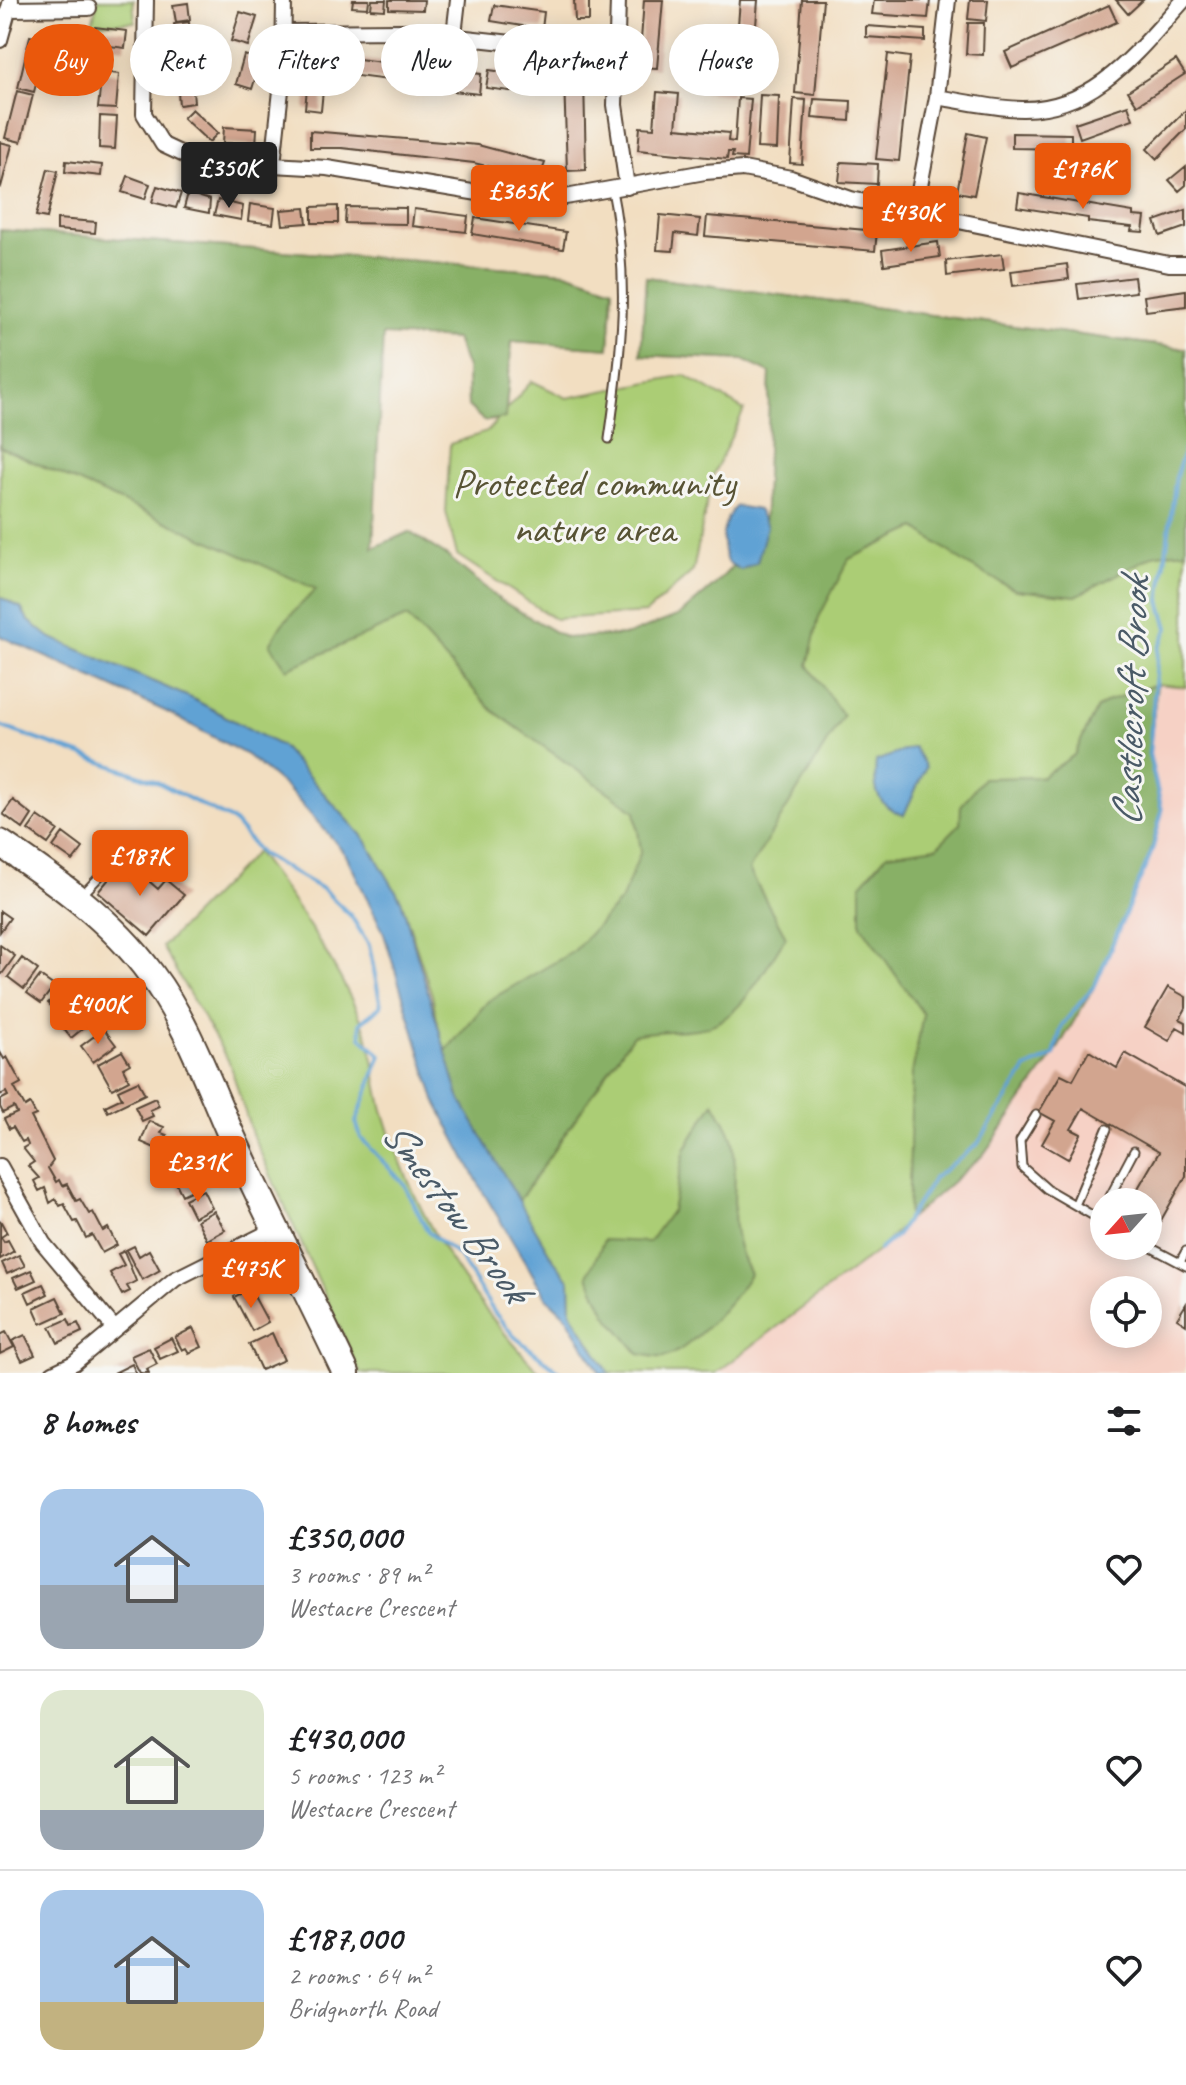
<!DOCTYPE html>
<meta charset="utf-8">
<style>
body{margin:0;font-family:Caveat,sans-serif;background:#f6f6f6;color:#202124;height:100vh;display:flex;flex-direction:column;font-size:30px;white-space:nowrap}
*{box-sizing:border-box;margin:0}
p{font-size:26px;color:#757577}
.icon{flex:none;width:44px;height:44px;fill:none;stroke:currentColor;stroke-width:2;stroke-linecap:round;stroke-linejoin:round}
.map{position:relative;height:1373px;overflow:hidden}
.details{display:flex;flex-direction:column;background:#fff;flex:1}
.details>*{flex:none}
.top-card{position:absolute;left:24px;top:24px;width:1138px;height:72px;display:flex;gap:16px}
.needle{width:52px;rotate:243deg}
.fabs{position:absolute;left:1090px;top:1188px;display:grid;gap:16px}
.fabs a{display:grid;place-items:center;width:72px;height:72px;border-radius:50%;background:#fff;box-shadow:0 4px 20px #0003;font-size:40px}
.price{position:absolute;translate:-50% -68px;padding:0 18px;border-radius:8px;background:#ea580c;color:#fff;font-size:26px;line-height:52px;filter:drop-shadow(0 2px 4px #0008)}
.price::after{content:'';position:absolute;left:50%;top:48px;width:24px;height:18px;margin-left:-12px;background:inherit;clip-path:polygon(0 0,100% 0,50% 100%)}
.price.on{background:#222;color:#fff}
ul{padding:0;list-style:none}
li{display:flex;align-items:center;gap:24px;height:200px;padding:0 40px}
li+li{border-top:2px solid #e0e0e0}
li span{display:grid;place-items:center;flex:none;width:224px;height:160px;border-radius:24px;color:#555}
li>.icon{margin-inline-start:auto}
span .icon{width:96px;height:96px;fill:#fffc;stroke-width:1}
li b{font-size:34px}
h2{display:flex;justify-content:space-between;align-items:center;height:96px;padding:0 40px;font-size:34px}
.tag{padding:0 28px;border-radius:36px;background:#fff;box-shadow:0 4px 20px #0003;font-size:28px;line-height:72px}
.tag.on{background:#ea580c;color:#fff}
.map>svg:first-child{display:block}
.built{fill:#f6d1c5;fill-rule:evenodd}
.green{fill:#abcd75;stroke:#737c4a;stroke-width:2}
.forest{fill:#88b066;stroke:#626d42;stroke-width:2}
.water{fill:#61a2d4;stroke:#4e6679;stroke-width:2}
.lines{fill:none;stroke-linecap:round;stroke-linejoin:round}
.stream{stroke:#61a2d4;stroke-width:4}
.building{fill:#d2a58f}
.lane-casing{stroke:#564536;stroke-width:11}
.street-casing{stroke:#564536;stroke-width:18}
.highway-casing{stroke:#564536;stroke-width:30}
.lane{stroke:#fff;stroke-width:7}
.street{stroke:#fff;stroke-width:14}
.highway{stroke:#fff;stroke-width:26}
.labels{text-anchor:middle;stroke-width:6;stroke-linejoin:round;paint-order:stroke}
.park-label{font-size:40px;fill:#575334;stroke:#f6f6f2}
.water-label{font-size:42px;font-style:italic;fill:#4a5a67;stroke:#f6f6f2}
</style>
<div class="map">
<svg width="1186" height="1373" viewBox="0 0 1186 1373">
<rect width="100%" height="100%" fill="#f6f6f2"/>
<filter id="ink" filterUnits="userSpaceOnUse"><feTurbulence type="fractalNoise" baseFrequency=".0125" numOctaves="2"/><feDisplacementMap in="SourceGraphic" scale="16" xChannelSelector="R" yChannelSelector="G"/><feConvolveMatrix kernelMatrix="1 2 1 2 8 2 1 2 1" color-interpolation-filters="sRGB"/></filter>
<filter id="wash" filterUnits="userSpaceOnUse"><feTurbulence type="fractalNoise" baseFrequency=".006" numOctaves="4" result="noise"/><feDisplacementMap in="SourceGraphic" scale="32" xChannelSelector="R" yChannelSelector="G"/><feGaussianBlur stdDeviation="1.8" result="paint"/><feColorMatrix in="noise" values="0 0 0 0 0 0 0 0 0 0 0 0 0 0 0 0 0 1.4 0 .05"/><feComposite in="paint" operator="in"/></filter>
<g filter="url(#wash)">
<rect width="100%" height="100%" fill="#f2dec1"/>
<path class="built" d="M1157,684L1186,687V1367L1182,1373H716L879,1250L908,1220L983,1155L1054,1055L1095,985L1162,811L1149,754ZM1104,1202H1148V1246H1104ZM1104,1290H1148V1334H1104Z"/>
<path class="green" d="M98,0H133L135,22L92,24Z
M0,230L566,272L613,288L609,348L512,341L506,410L532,381L567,398L685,375L744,410L712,477L693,571L646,613L555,619L457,555L446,512L450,444L487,432L498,420L484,421L468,406L467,368L456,339L383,334L316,589L409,532L447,556L500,600L566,638L628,635L680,615L717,583L764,532L770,373L743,360L641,355L646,277L1186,349V687L1157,684L1149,754L1162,811L1152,851L1095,985L1054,1055L983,1155L908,1220L879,1250L716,1373H609L571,1312L570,1281L551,1256L487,1148L444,1053L432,995L401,900L365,839L281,746L191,698L49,637L28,620L21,608L0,597Z
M256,852C298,906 334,959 362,1022C374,1048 375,1082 383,1110C415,1218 464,1292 540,1373H360L252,1134L229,1062L162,947Z"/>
<path class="forest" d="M0,230L566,272L613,288L609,348L512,341L505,418L484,421L468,406L467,368L456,339L383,335L373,548L409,532L447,556L500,600L565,638L628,635L680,615L717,583L764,532L770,373L743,360L641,355L646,277L1186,349V551L1156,554L1076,596L1015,590L966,564L916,528L849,559L819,617L808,665L843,716L749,870L786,937C763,970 740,1025 696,1029C674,1032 654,1030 633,1035L518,1202L459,1097L444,1053L488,1001L574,951L622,899L641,851L635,811L492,710L407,617L287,669L270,644L282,624L316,589L0,447Z
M1157,684L1149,754L1162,811L1148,860L1095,985L1054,1055L983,1155L908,1220L912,1074L923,1014L861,925V884L887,854L937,847L960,824L961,806L983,778L1042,777L1074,755L1097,708L1108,701Z
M714,1102C720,1114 731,1129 733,1142C740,1190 723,1225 750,1274C737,1296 690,1352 664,1357C657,1358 646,1355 639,1354L606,1314L588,1276L604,1240L649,1242L672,1210L685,1149Z"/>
<path class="water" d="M736,506L758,510L767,526L757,562L741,570L727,562C720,543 721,522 736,506Z
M0,597L21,608L28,620L49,637L191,698L281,746L365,839L401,900L459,1097L551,1256L570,1281L571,1312L609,1373H600L566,1316L547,1298L483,1192L435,1100L383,931L347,857L331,837L288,789L247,755L167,712L0,636Z
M914,747L926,767L904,815C876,806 873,789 876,761Z"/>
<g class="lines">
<path class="stream" d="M0,726L155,781L233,821L261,854L324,890L351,916L369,945L381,1006L360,1023L361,1037L381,1055L356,1122L361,1138L404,1184L428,1232L459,1256L494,1312L515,1337L561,1373
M879,1250L897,1235L934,1178L977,1145L1026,1069L1054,1055L1062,1025L1095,985L1152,851L1162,811L1149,754L1158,650L1168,628L1160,601L1176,476L1186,445"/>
</g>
<g id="blocks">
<path class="building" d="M353,0H369L368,8L352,7Z
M372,0H386L385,10L371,9Z
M389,0H424L423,10L389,9Z
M574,0H589V21H575Z
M644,0H663L657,68L639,67Z
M740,0H758L752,77L734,76Z
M802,0H823L815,95L795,93Z
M874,0H930L928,18L872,14Z
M970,0H988L986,21L968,19Z
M1116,0H1143L1128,14Z
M188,3L190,20L176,22L173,5Z
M494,5L544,12L542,29L491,21Z
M1109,5L1117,22L1012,68L1005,52Z
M240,12L257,17L248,46L231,41Z
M189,22L190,37L176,39L174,24Z
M968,23H984L983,55L966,54Z
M866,26L925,30V41L866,37Z
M95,27L127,31L125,48L93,44Z
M30,36L47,40L34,92L18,88Z
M189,39L191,54L177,56L175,41Z
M888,54L910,57L899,161L876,159Z
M244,55L261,60L252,89L236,84Z
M310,56L326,58L321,111L305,109Z
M190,58L192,73L177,75L175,60Z
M351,58L405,65L403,82L349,75Z
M1176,60L1185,74L1137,105L1128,91Z
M411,66L481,74L479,94L409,86Z
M489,70L543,77L541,95L486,88Z
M102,72L119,74L116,109L98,108Z
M696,73L733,77L731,95L694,91Z
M192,77L194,103L179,105L177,79Z
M564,79H584L586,170L567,171Z
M17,91L33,95L21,142L5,138Z
M657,92L679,94L676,128L729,133L728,141L735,142L738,98L751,99L746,158L732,157L733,152H728L727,159L638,150L640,127L654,128Z
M760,95L779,96L777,149L757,148Z
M794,99L806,100L802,164L790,163Z
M814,99L851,101L850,121L812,118Z
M1128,105L1133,119L1080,138L1075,123Z
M192,109L218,133L209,142L183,118Z
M1186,110V129L1157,159L1147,149Z
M100,116L117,117L115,149L99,148Z
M224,127L257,129L256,145L223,143Z
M310,131L478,145L545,163L539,179L474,163L342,148H310Z
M968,133L986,137L974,195L957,192Z
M1012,133L1071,134V149L1012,148Z
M0,142L12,145L1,187L0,186Z
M66,161L102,165L101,176L65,172Z
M841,162L878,164L877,184L839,182Z
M1186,166V185L1179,191L1169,180Z
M48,169L58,171L47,218L36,216Z
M128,176L150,184L145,199L122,192Z
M157,186L181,193L176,208L152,202Z
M188,193L210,200L209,213L184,208Z
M1019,193L1133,212V216L1145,217L1143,232L1131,231L1132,227L1088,222V218L1017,207Z
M218,200L243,206L241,220L214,215Z
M250,204L275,208L273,224L248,221Z
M338,206V223H312V207Z
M346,207L406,208V224L345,223Z
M305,208L307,223L283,225L281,210Z
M414,209L468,216L466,232L412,226Z
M1186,210V227L1160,236L1155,221Z
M660,215L700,219L698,236L675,233L673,251L657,250Z
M707,216L877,231L875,251L705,236Z
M475,218L566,232L563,249L472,234Z
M57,219L96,222L95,233L57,230Z
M938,242L940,257L884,265L882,250Z
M1002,254L1004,269L947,276L946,261Z
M1067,264L1069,279L1013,286L1011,271Z
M1134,277L1136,292L1079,299L1077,284Z
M1186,290V306L1146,311L1144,296Z
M13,800L32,815L23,829L3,814Z
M38,816L58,830L48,844L28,830Z
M63,833L83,848L73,861L53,847Z
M125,860L158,889L166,880L184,895L149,936L98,892Z
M0,911L10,918L0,932Z
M0,945L15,956L2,974L0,973Z
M22,958L38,970L24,989L8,977Z
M40,976L54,986L41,1003L27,993Z
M1168,987L1186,997V1008L1180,1019L1186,1022V1032L1177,1027L1169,1041L1145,1027Z
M60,991L73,1003L61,1015L48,1003Z
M80,1006L92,1021L71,1038L59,1023Z
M104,1029L116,1045L93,1062L81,1046Z
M122,1051L130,1064L123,1068L129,1080L112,1089L98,1064Z
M1089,1051L1117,1068L1125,1053L1186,1088V1176L1155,1231L1148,1227V1202H1130L1159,1152L1083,1108L1071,1129L1081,1134L1068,1159L1042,1144L1055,1121L1039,1112L1061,1074L1073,1080Z
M0,1052L4,1059L7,1057L21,1083L14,1087L25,1107L30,1104L36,1115L31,1117L53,1161L48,1168L56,1182L59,1180L62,1186L67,1184L76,1201L80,1199L89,1214L93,1212L103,1231L108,1228L117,1245L102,1253L92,1235L86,1238L77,1221L74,1222L64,1204L60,1206L56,1199L50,1203L45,1188L39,1191L34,1181L39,1178L28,1166L34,1162L23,1148L28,1145L26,1140L22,1142L13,1127L9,1129L4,1119L17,1113L14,1107L3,1113L0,1107V1100L8,1096L6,1092L0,1095Z
M138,1081L145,1094L108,1112L105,1106L122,1098L118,1090Z
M155,1098L159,1106L150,1110L153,1116L142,1121L135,1107Z
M149,1121L164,1127L161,1133L167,1135L165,1140L169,1142L164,1152L141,1142Z
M183,1150L201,1186L182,1195L164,1159Z
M203,1190L212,1208L194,1217L185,1199Z
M214,1211L225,1230L207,1240L197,1220Z
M0,1220L7,1233L1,1237L4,1242L8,1240L14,1251L0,1259Z
M134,1246L139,1256L149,1250L160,1270L142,1280L126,1250Z
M124,1251L136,1281L127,1286L130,1291L122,1295L110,1273L124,1265L118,1254Z
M19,1255L25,1266L7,1274L2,1263Z
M31,1270L36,1280L18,1288L13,1278Z
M43,1284L48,1294L30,1303L25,1292Z
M250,1289L268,1322L252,1331L234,1297Z
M57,1297L65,1313L41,1324L34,1308Z
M1186,1304V1325L1177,1319Z
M68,1319L71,1326L78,1323L82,1332L58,1343L50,1327Z
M193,1328L202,1347L189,1353L186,1348L182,1350L175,1337Z
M6,1332L14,1347L0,1354V1335Z
M272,1333L284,1360L261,1370L249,1344Z
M25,1335L35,1355L22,1361L12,1341Z
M171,1338L178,1351L160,1359L154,1347Z
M149,1348L157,1364L147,1369L149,1373H140L131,1356Z
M132,1364L136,1373H114Z"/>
</g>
</g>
<g filter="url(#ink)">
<use href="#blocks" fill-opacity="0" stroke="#564536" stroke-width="2"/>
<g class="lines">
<g class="lane-casing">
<path id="lane" d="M609,439C622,349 630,280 612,190
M83,894L121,854
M1036,1115L1020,1141L1022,1167L1047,1189L1104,1222
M1107,1202L1134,1151
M1076,1203L1107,1129
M1148,1246L1186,1266
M1180,1262L1186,1251"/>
</g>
<g class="street-casing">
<path id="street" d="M146,0L144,114L163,145L197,161L327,168L484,194L560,198L705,172L743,169L791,178L851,199L1169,264H1186
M618,0L615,105L627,187
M10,9L89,8
M284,32L403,31L548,47H616
M454,35L458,0
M0,40L11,0
M937,97C965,102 993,108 1022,109C1096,110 1139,49 1184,0
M273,164L283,72L284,0
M915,212L937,97L948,0
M0,1166L43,1243L115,1329
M53,1373L74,1363L175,1279L277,1228"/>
</g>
<g class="highway-casing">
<path id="highway" d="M0,843C55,880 111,919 151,974C188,1024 207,1081 232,1137C268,1217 309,1294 346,1373"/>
</g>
<use href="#lane" class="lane"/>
<use href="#street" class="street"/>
<use href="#highway" class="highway"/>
</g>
</g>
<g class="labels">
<g class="park-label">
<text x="594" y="496">Protected community<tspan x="594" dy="46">nature area</tspan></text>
</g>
<g class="water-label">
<text transform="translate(1129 702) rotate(-88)" y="15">Castlecroft Brook</text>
<text transform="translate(457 1210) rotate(53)" y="15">Smestow Brook</text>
</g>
</g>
</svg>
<div class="fabs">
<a><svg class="needle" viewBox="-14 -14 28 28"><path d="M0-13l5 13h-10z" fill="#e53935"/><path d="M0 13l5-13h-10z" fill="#757577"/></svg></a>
<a><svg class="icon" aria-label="locate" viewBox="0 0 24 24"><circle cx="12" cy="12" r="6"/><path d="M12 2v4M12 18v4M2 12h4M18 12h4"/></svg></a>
</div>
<b class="price on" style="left:229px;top:210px">£350K</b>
<b class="price" style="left:1083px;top:211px">£176K</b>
<b class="price" style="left:519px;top:233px">£365K</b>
<b class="price" style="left:911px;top:254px">£430K</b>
<b class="price" style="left:140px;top:898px">£187K</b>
<b class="price" style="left:98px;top:1046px">£400K</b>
<b class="price" style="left:198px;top:1204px">£231K</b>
<b class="price" style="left:251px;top:1310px">£475K</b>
<div class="top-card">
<a class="tag on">Buy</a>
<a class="tag">Rent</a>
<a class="tag">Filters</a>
<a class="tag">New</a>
<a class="tag">Apartment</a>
<a class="tag">House</a>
</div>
</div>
<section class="details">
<h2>8 homes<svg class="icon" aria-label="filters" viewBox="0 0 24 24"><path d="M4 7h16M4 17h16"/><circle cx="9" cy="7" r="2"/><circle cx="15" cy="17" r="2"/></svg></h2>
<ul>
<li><span style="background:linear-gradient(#a9c7e8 60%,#9aa5b1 0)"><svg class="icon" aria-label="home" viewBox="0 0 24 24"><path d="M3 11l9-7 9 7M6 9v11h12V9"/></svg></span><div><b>£350,000</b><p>3 rooms · 89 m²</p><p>Westacre Crescent</p></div><svg class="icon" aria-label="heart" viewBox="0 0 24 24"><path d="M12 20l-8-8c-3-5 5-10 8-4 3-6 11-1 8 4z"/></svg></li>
<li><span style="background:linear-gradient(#dfe7d0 75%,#9aa5b1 0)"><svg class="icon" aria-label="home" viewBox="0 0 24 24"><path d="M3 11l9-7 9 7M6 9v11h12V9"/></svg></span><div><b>£430,000</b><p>5 rooms · 123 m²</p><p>Westacre Crescent</p></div><svg class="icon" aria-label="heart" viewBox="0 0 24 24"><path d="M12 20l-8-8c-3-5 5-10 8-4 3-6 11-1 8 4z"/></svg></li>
<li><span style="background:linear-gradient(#a9c7e8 70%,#c2b280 0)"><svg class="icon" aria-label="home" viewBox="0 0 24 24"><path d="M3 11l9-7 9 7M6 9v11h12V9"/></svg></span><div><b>£187,000</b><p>2 rooms · 64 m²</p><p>Bridgnorth Road</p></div><svg class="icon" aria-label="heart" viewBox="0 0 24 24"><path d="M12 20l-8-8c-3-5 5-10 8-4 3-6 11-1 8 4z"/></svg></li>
</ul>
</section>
